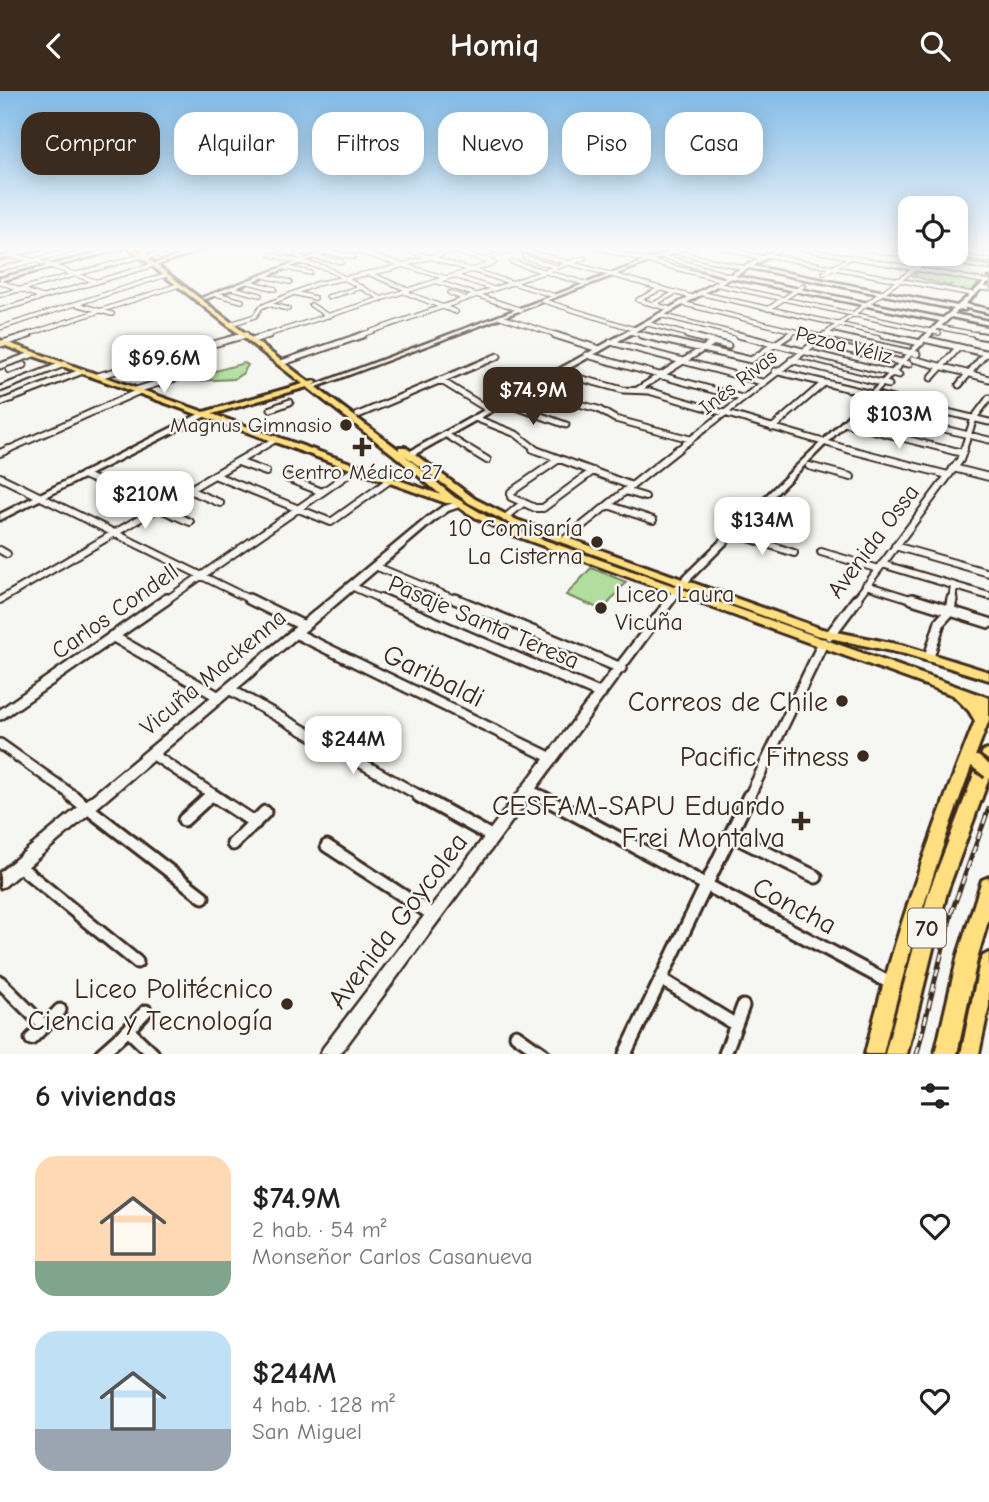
<!DOCTYPE html>
<html lang="es">
<meta charset="utf-8">
<style>
body{margin:0;font-family:"Comic Neue",sans-serif;background:#f6f6f6;color:#222;height:100vh;display:flex;flex-direction:column;font-size:26px;white-space:nowrap}
*{box-sizing:border-box;margin:0}
p{font-size:23px;color:#767676}
.icon{flex:none;width:38px;height:38px;fill:none;stroke:currentColor;stroke-width:2;stroke-linecap:round;stroke-linejoin:round}
.map{position:relative;height:963px;overflow:hidden}
.details{display:flex;flex-direction:column;background:#fff;flex:1}
.details>*{flex:none}
.top-card{position:absolute;left:21px;top:21px;width:948px;height:63px;display:flex;gap:14px}
.controls{position:absolute;left:898px;top:105px;display:grid;gap:14px}
.controls a{display:grid;place-items:center;width:70px;height:70px;border-radius:14px;background:#fff;box-shadow:0 4px 18px #0003;font-size:35px}
.price{position:absolute;translate:-50% -60px;padding:0 16px;border-radius:14px;background:#fff;color:#222;font-size:23px;line-height:46px;filter:drop-shadow(0 2px 4px #0008)}
.price::after{content:'';position:absolute;left:50%;top:42px;width:21px;height:16px;margin-left:-10px;background:inherit;clip-path:polygon(0 0,100% 0,50% 100%)}
.price.selected{background:#3b2a1e;color:#fff}
ul{padding:0;list-style:none}
li{display:flex;align-items:center;gap:21px;height:175px;padding:0 35px}
li span{display:grid;place-items:center;flex:none;width:196px;height:140px;border-radius:21px;color:#555}
li>.icon{margin-inline-start:auto}
span .icon{width:84px;height:84px;fill:#fffc;stroke-width:1}
li b{font-size:30px}
h2{display:flex;justify-content:space-between;align-items:center;height:84px;padding:0 35px;font-size:30px}
.pill{padding:0 24px;border-radius:21px;background:#fff;box-shadow:0 4px 18px #0003;font-size:24px;line-height:63px}
.pill.selected{background:#3b2a1e;color:#fff}
header{display:flex;justify-content:space-between;align-items:center;height:91px;padding:0 35px;background:#3b2a1e;color:#fff;font-size:32px;font-weight:800}
.map>svg:first-child{display:block}
.green{fill:#b1de9d;stroke:#76845e;stroke-width:2}
.lines{fill:none;stroke-linecap:round;stroke-linejoin:round}
.street-far4-casing{stroke:#3b2a1e;stroke-width:6}
.street-far3-casing{stroke:#3b2a1e;stroke-width:9}
.street-far2-casing{stroke:#3b2a1e;stroke-width:10}
.street-far1-casing{stroke:#3b2a1e;stroke-width:14}
.street-casing{stroke:#3b2a1e;stroke-width:17}
.secondary-casing{stroke:#3b2a1e;stroke-width:5}
.primary-casing{stroke:#3b2a1e;stroke-width:6}
.highway-casing{stroke:#3b2a1e;stroke-width:6}
.street-far4{stroke:#f6f6f2;stroke-width:3.5}
.street-far3{stroke:#f6f6f2;stroke-width:5}
.street-far2{stroke:#f6f6f2;stroke-width:6}
.street-far1{stroke:#f6f6f2;stroke-width:9}
.street{stroke:#f6f6f2;stroke-width:11}
.secondary{fill:#f6f6f2;fill-rule:evenodd}
.primary{fill:#ffdf80;fill-rule:evenodd}
.highway{fill:#ffdf80;fill-rule:evenodd}
.rail-casing{stroke:#3b2a1e;stroke-width:5}
.rail{stroke:#f6f6f2;stroke-width:2.5;stroke-dasharray:8;stroke-linecap:butt}
.primary-bridge-casing{stroke:#3b2a1e;stroke-width:18;stroke-linecap:butt}
.primary-bridge{stroke:#ffdf80;stroke-width:12}
.poi-dot{fill:#3b2a1e;stroke:#f6f6f2;stroke-width:2.5}
.labels{text-anchor:middle;stroke-width:5;stroke-linejoin:round;paint-order:stroke}
.far-street-label{font-size:21px;fill:#3b2a1e;stroke:#f6f6f2}
.far-poi-label{font-size:21px;fill:#3b2a1e;stroke:#f6f6f2;text-anchor:end}
.shield{fill:#f6f6f2;stroke:#73675e;stroke-width:2}
.shield-label{font-size:23px;font-weight:bold;fill:#3b2a1e}
.poi-label{font-size:24px;fill:#3b2a1e;stroke:#f6f6f2;text-anchor:end}
.street-label{font-size:24px;fill:#3b2a1e;stroke:#f6f6f2}
.near-street-label{font-size:28px;fill:#3b2a1e;stroke:#f6f6f2}
.near-poi-label{font-size:28px;fill:#3b2a1e;stroke:#f6f6f2;text-anchor:end}
</style>
<header><svg class="icon" aria-label="back" viewBox="0 0 24 24"><path d="M15 5l-7 7 7 7"/></svg>Homiq<svg class="icon" aria-label="search" viewBox="0 0 24 24"><circle cx="10" cy="10" r="6"/><path d="M15 15l6 6"/></svg></header>
<div class="map">
<svg width="989" height="963" viewBox="0 0 989 963">
<rect width="100%" height="100%" fill="#f6f6f2"/>
<filter id="ink" filterUnits="userSpaceOnUse"><feTurbulence type="fractalNoise" baseFrequency=".0143" numOctaves="2"/><feDisplacementMap in="SourceGraphic" scale="14" xChannelSelector="R" yChannelSelector="G"/><feConvolveMatrix kernelMatrix="1 2 1 2 8 2 1 2 1" color-interpolation-filters="sRGB"/></filter>
<g filter="url(#ink)">
<path class="green" d="M919,180L981,190L969,202L948,197L952,193L948,195L913,185Z
M244,272L248,274L243,282L234,288L197,290L195,287L175,290L188,284L197,285Z
M591,477L626,491L603,519L566,504Z"/>
<g class="lines">
<g class="street-far4-casing">
<path id="street-far4" d="M54,157L58,158
M279,157L304,168
M346,157L446,187
M400,157L555,205
M489,157L504,161
M515,157L692,206
M598,157L723,189
M661,157L744,177
M725,157L763,167
M800,157L989,191
M861,157L927,168
M974,157L989,159
M956,159L982,164
M454,160L493,172
M143,161L157,157
M327,161L353,166
M947,163L989,170
M271,164L326,177L382,208
M295,164L315,157
M767,164L972,203
M11,165L37,170L97,191
M662,165L730,185
M149,166L178,157
M315,166L342,171
M524,166L556,176
M930,167L989,177
M484,168L517,158
M512,171L587,193
M286,177L310,182
M0,178L83,157
M368,182L408,199
M824,182L850,167
M264,185L290,191
M455,185L494,198
M0,191L42,206
M249,191L275,198
M438,191L521,219
M715,193L939,242
M232,197L260,204
M980,197L989,198
M660,198L638,209L670,218
M404,201L456,221
M294,202L315,207
M450,202L466,208
M699,202L891,245
M216,203L242,210
M0,204L146,164
M328,206L362,196
M544,210L634,238
M681,212L814,245
M76,213L112,223
M268,213L288,218
M654,213L675,202
M311,214L328,225
M768,218L803,195
M0,219L153,174
M660,224L745,245
M501,226L560,245
M645,232L693,245
M231,233L255,225L261,216L316,193L390,178L461,157
M938,236L985,245
M0,237L166,184
M630,241L649,245
M827,243L837,245
M23,245L179,194
M241,245L246,244
M264,245L494,172
M358,245L584,167
M786,245L794,240
M823,245L935,163"/>
</g>
<g class="street-far3-casing">
<path id="street-far3" d="M555,244L599,258
M641,244L751,269L789,244
M687,244L728,255
M738,244L899,284
M807,244L821,247
M829,244L917,263
M883,244L921,252
M976,244L989,246
M924,248L989,263
M252,249L269,244
M611,251L762,291
M816,251L909,273
M0,253L29,244
M587,264L742,307
M913,268L989,288
M791,269L889,294
M281,272L363,244
M0,275L34,263
M9,279L24,274
M775,280L989,331
M557,281L623,299L649,300L854,360
M98,285L246,244
M931,287L959,256
M440,289L489,319
M959,294L986,262
M0,298L64,273
M136,299L185,284
M525,299L598,318L615,328L690,348
M637,299L714,251
M503,311L566,334
M0,312L83,280
M859,317L989,349
M271,318L290,311
M358,324L498,265
M475,327L516,343L538,360
M844,332L953,360
M772,337L824,292
M445,343L472,360
M5,360L140,300
M256,360L276,348
M676,360L825,244
M963,360L974,327L989,307"/>
</g>
<g class="street-far2-casing">
<path id="street-far2" d="M469,358L487,369
M533,358L632,395
M847,358L948,384
M947,358L962,362
M0,362L9,358
M559,368L511,401V406L535,417H543L593,380
M238,371L266,381
M809,375L851,386
M953,377L989,386
M83,384L104,393
M214,384L331,431L390,389
M0,386L253,510
M287,387L322,401
M189,399L220,412
M625,400L645,406
M608,414L653,429
M158,417L190,431
M505,427L523,412
M740,444L794,462
M564,449L678,358
M895,455L989,482
M0,459L7,463
M821,461L879,478
M882,473L989,505
M375,475L459,510
M866,494L917,510
M351,495L385,510
M0,509L259,358
M165,510L357,377
M855,510L960,369L964,358
M952,510L954,495"/>
</g>
<g class="street-far1-casing">
<path id="street-far1" d="M249,508L304,535
M381,508L601,603
M455,508L621,577
M912,508L989,532
M295,542L552,667
M830,544L857,508
M112,545L219,606
M929,566L940,531L950,520L952,508
M229,598L422,706
M0,624L167,508
M0,653L75,706
M152,663L217,706
M529,699L543,706
M208,706L212,703
M749,706L823,552"/>
</g>
<g class="street-casing">
<path id="street" d="M72,705L203,806
M214,705L255,732
M419,705L493,746
M540,705L890,892
M184,729L210,705
M731,744L816,786
M233,753L265,721
M327,755L433,824
M19,775L137,871
M661,888L736,934
M0,891L44,935
M146,920L128,939L153,963
M516,944L543,963
M31,948L60,919
M101,963L128,939
M625,963L749,705
M725,963L743,915"/>
</g>
<g class="secondary-casing">
<path id="secondary" d="M37,157H45L0,168V166Z
M118,157H125L0,190V187Z
M202,157H208L155,175L151,174Z
M334,157H340L206,208L201,207Z
M680,157H686L314,297L309,296Z
M778,157H783L753,175L957,215L989,187V191L965,213L989,218V222L962,216L965,217V219H959L954,223L989,230V234L951,226L926,249L861,318L690,489L340,963H320L323,957L684,485L857,316L922,247L940,230L731,187L412,365H409L405,363ZM749,177L954,218L943,227L735,185Z
M203,321H206L210,323L0,429V423Z
M459,410L462,411L463,413L462,415L448,420L434,430L5,795L0,797V781L428,426L442,416Z"/>
</g>
<g class="primary-casing">
<path id="primary" d="M129,157H134L309,291L316,290L317,292L313,294L399,359V356H405L475,408L517,429L822,538L906,555L989,581V589L905,563L816,544L511,433L469,412L403,363L454,406L486,425L519,440L989,607V629C946,738 910,849 883,963H865C893,849 931,739 975,630L969,620L953,604L513,444L480,429L451,412H446L0,253V249L204,321L303,293ZM307,296L394,364L441,404L212,323Z
M989,862V915L979,963H961L980,871L983,865Z"/>
</g>
<g class="highway-casing">
<path id="highway" d="M989,659V687L947,801L907,963H885L929,801L981,665L983,660Z
M989,786V827L978,864L957,963H935L958,864L980,795L982,789Z"/>
</g>
<use href="#street-far4" class="street-far4"/>
<use href="#street-far3" class="street-far3"/>
<use href="#street-far2" class="street-far2"/>
<use href="#street-far1" class="street-far1"/>
<use href="#street" class="street"/>
<use href="#secondary" class="secondary"/>
<use href="#primary" class="primary"/>
<use href="#highway" class="highway"/>
<g class="rail-casing">
<path id="rail" d="M917,963L952,820L989,717"/>
</g>
<use href="#rail" class="rail"/>
<g class="primary-bridge-casing">
<path id="primary-bridge" d="M976,671L989,681"/>
</g>
<use href="#primary-bridge" class="primary-bridge"/>
</g>
</g>
<linearGradient id="sky" x2="0" y2="1"><stop stop-color="#81bbe8"/><stop offset="0.54" stop-color="#fbfbf9"/><stop offset="1" stop-color="#fbfbf9" stop-opacity="0"/></linearGradient>
<rect width="989" height="292" fill="url(#sky)"/>
<g class="poi-dot">
<circle cx="346" cy="334" r="7"/>
<path d="M358.5 345.5h7v7h7v7h-7v7h-7v-7h-7v-7h7z"/>
<circle cx="597" cy="451" r="7"/>
<circle cx="601" cy="517" r="7"/>
<circle cx="842" cy="610" r="7"/>
<circle cx="863" cy="665" r="7"/>
<path d="M797.5 719.5h7v7h7v7h-7v7h-7v-7h-7v-7h7z"/>
<circle cx="287" cy="913" r="7"/>
</g>
<g class="labels">
<g class="far-street-label">
<text transform="translate(844 254) rotate(14)" y="7">Pezoa Véliz</text>
<text transform="translate(738 291) rotate(-38)" y="7">Inés Rivas</text>
</g>
<g class="far-poi-label">
<text x="332" y="341">Magnus Gimnasio</text>
<text x="362" y="388" text-anchor="middle">Centro Médico 27</text>
</g>
<rect class="shield" x="908" y="817.5" width="38" height="39" rx="5"/>
<g class="shield-label">
<text x="927" y="845">70</text>
</g>
<g class="poi-label">
<text x="583" y="445">10 Comisaría<tspan x="583" dy="28">La Cisterna</tspan></text>
<text x="615" y="511" text-anchor="start">Liceo Laura<tspan x="615" dy="28">Vicuña</tspan></text>
</g>
<g class="street-label">
<text transform="translate(873 450) rotate(-53)" y="8">Avenida Ossa</text>
<text transform="translate(115 520) rotate(-35)" y="8">Carlos Condell</text>
<text transform="translate(484 531) rotate(23)" y="8">Pasaje Santa Teresa</text>
<text transform="translate(213 581) rotate(-40)" y="8">Vicuña Mackenna</text>
</g>
<g class="near-street-label">
<text transform="translate(434 584) rotate(26)" y="10">Garibaldi</text>
<text transform="translate(795 814) rotate(28)" y="10">Concha</text>
<text transform="translate(397 829) rotate(-53)" y="10">Avenida Goycolea</text>
</g>
<g class="near-poi-label">
<text x="828" y="620">Correos de Chile</text>
<text x="849" y="675">Pacific Fitness</text>
<text x="785" y="724">CESFAM-SAPU Eduardo<tspan x="785" dy="32">Frei Montalva</tspan></text>
<text x="273" y="907">Liceo Politécnico<tspan x="273" dy="32">Ciencia y Tecnología</tspan></text>
</g>
</g>
</svg>
<div class="controls">
<a><svg class="icon" aria-label="locate" viewBox="0 0 24 24"><circle cx="12" cy="12" r="6"/><path d="M12 2v4M12 18v4M2 12h4M18 12h4"/></svg></a>
</div>
<b class="price" style="left:164px;top:304px">$69.6M</b>
<b class="price selected" style="left:533px;top:336px">$74.9M</b>
<b class="price" style="left:899px;top:360px">$103M</b>
<b class="price" style="left:145px;top:440px">$210M</b>
<b class="price" style="left:762px;top:466px">$134M</b>
<b class="price" style="left:353px;top:685px">$244M</b>
<div class="top-card">
<a class="pill selected">Comprar</a>
<a class="pill">Alquilar</a>
<a class="pill">Filtros</a>
<a class="pill">Nuevo</a>
<a class="pill">Piso</a>
<a class="pill">Casa</a>
</div>
</div>
<section class="details">
<h2>6 viviendas<svg class="icon" aria-label="filters" viewBox="0 0 24 24"><path d="M4 7h16M4 17h16"/><circle cx="9" cy="7" r="2"/><circle cx="15" cy="17" r="2"/></svg></h2>
<ul>
<li><span style="background:linear-gradient(#ffd9b3 75%,#7fa58c 0)"><svg class="icon" aria-label="home" viewBox="0 0 24 24"><path d="M3 11l9-7 9 7M6 9v11h12V9"/></svg></span><div><b>$74.9M</b><p>2 hab. · 54 m²</p><p>Monseñor Carlos Casanueva</p></div><svg class="icon" aria-label="heart" viewBox="0 0 24 24"><path d="M12 20l-8-8c-3-5 5-10 8-4 3-6 11-1 8 4z"/></svg></li>
<li><span style="background:linear-gradient(#bfe0f5 70%,#9aa5b1 0)"><svg class="icon" aria-label="home" viewBox="0 0 24 24"><path d="M3 11l9-7 9 7M6 9v11h12V9"/></svg></span><div><b>$244M</b><p>4 hab. · 128 m²</p><p>San Miguel</p></div><svg class="icon" aria-label="heart" viewBox="0 0 24 24"><path d="M12 20l-8-8c-3-5 5-10 8-4 3-6 11-1 8 4z"/></svg></li>
</ul>
</section>
